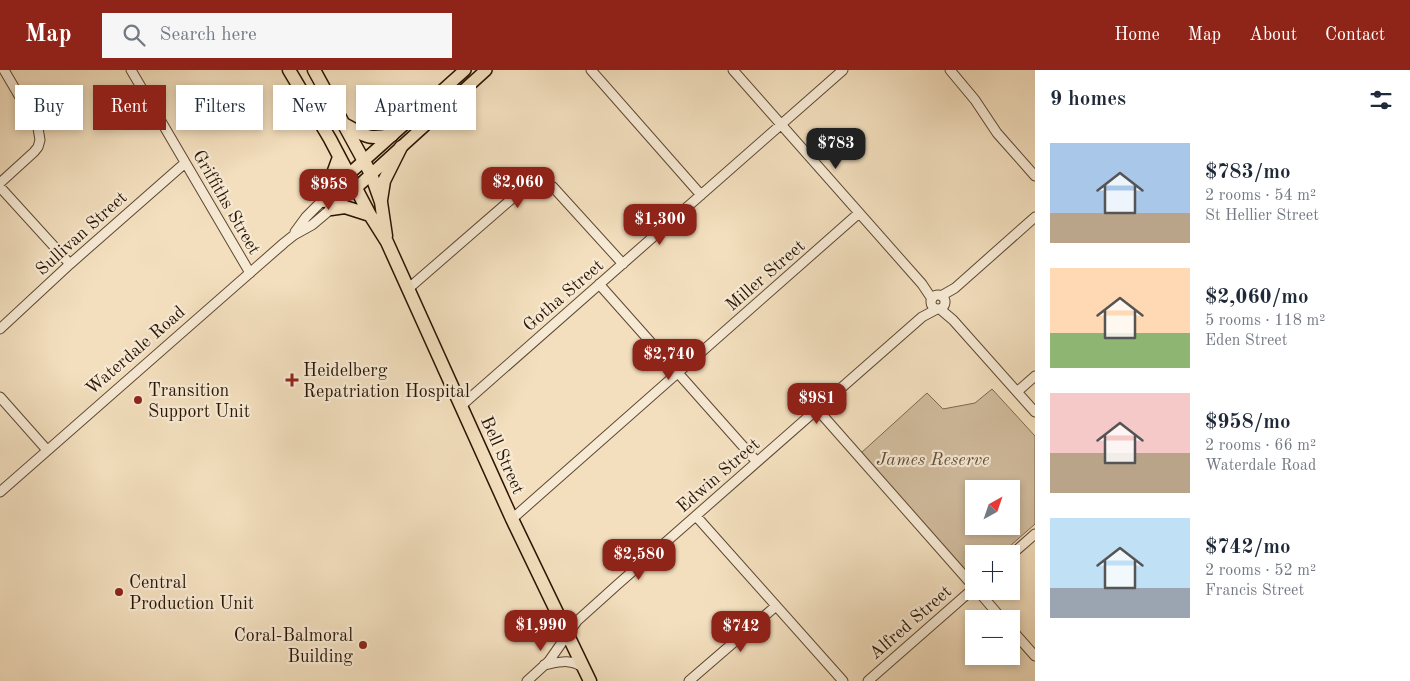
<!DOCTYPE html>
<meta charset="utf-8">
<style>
body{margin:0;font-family:"Old Standard TT",serif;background:#f6f6f7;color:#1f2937;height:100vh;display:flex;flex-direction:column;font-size:19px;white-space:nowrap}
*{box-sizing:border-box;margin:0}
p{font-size:16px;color:#747a83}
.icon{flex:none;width:28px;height:28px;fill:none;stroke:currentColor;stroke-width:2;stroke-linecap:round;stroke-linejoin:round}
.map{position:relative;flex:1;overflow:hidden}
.side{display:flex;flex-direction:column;background:#fff;width:375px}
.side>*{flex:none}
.top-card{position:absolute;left:15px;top:15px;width:475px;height:45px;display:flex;gap:10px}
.needle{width:32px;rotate:40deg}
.tools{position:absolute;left:965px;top:410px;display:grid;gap:10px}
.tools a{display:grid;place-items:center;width:55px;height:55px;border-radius:0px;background:#fff;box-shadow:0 2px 8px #0003;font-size:25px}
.price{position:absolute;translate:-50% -42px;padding:0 11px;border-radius:10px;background:#8f2418;color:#fff;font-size:16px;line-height:32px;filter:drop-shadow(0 1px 2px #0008)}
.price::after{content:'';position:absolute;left:50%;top:30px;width:15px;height:11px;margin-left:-8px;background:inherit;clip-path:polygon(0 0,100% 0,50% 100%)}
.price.active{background:#222;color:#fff}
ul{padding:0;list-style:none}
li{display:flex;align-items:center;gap:15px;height:125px;padding:0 15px}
li span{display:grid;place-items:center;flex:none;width:140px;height:100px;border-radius:0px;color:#555}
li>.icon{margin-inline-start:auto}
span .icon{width:60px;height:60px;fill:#fffc;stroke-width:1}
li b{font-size:21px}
h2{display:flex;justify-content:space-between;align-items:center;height:60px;padding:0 15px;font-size:21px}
.pill{padding:0 18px;border-radius:0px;background:#fff;box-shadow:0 2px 8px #0003;font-size:18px;line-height:45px}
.pill.active{background:#8f2418;color:#fff}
header{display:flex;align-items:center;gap:30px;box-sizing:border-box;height:70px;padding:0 25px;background:#8f2418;color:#fff}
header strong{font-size:24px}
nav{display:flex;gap:28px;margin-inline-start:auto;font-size:18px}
.search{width:350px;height:45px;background:#f6f6f7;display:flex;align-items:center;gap:12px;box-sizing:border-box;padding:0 18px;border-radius:0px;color:#747a83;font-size:19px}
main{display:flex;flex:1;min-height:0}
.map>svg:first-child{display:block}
.green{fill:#d1bc9e;stroke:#7d6850;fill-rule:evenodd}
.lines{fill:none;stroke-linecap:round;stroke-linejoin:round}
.minor-casing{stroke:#5c4731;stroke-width:11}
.major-casing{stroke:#291402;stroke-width:14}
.highway-casing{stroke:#291402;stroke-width:15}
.minor{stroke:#f7ead5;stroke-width:9}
.major{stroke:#f3dfbe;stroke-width:11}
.highway{stroke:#f3dfbe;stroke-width:12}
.poi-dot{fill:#8f2418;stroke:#f7ead5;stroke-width:2}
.labels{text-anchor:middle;stroke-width:4.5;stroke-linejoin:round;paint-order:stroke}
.street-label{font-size:18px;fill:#291402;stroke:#f7ead5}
.poi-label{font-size:18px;fill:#291402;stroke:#f7ead5;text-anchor:start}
.park-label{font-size:18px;font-style:italic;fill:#644f39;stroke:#f7ead5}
</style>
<header>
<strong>Map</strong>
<div class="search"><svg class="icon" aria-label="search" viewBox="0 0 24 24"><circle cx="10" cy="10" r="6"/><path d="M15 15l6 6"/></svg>Search here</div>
<nav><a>Home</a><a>Map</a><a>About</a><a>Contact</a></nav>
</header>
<main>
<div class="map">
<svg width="1035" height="611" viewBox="0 0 1035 611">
<rect width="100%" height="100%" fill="#f3dfbe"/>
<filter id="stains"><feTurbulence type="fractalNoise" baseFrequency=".004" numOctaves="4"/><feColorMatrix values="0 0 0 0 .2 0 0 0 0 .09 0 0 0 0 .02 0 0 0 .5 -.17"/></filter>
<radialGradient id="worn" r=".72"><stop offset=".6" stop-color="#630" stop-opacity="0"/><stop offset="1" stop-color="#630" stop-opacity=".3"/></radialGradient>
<path class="green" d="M992,319L1035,366V454L1001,484H974V506H969L861,383L927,323L943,339L975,333ZM974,419H1011V456H974Z"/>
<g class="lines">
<g class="minor-casing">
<path id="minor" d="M131,0L250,203
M591,0L701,125
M733,0L922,214L932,229
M950,0L975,30L997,63L1035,106
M0,113L34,82L38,77L40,70L38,58L4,0
M0,117L70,194
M295,162L306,147L349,104
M599,214L757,392
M409,218L515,126C530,114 534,110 553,117L623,194
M931 232a7 7 0 1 1 14 0a7 7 0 1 1-14 0Z
M941,226L955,218L1035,147
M940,239L953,250L1035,342
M0,259L70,194L185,93
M1017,322L1035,306
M0,327L47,380
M462,335L843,0
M817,339L974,517
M0,422L284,173L294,165L312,155L356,118
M696,446L843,611
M512,449L859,143
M1011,485L1035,464
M978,521L1002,549
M1011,559L1035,586
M544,595C559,592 571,588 584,598
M527,611L549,591L577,551L617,515L922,247L937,239
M689,611L776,536
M868,611L974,518"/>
</g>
<g class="major-casing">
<path id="major" d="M349,104L465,0
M356,118L486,0"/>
</g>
<g class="highway-casing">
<path id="highway" d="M289,0L330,69L370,145L387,172L512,449L590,611
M314,0L371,104L381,132L386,166
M344,54C366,66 366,70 392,65
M381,130L384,111L401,77
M323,131L339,87
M331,139L345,137L370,145"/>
</g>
<use href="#minor" class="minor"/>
<use href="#major" class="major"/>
<use href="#highway" class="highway"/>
</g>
<g class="poi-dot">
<path d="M289.5 302.5h5v5h5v5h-5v5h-5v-5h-5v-5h5z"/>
<circle cx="138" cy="330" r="5"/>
<circle cx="119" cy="522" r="5"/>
<circle cx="363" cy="575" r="5"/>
</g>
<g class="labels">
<g class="street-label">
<text transform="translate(227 132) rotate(60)" y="6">Griffiths Street</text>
<text transform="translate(81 163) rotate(-42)" y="6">Sullivan Street</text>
<text transform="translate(765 205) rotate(-41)" y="6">Miller Street</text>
<text transform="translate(563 225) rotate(-41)" y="6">Gotha Street</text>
<text transform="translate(135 280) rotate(-41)" y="6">Waterdale Road</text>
<text transform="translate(503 385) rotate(66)" y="6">Bell Street</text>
<text transform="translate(718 405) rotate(-41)" y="6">Edwin Street</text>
<text transform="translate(910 552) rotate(-41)" y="6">Alfred Street</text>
</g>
<g class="poi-label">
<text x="303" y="306">Heidelberg<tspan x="303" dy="21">Repatriation Hospital</tspan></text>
<text x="148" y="326">Transition<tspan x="148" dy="21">Support Unit</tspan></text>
<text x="129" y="518">Central<tspan x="129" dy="21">Production Unit</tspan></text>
<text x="353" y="571" text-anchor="end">Coral-Balmoral<tspan x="353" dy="21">Building</tspan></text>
</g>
<g class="park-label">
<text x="933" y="395">James Reserve</text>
</g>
</g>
<rect width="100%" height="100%" filter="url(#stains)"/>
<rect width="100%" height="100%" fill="url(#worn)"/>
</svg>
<div class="tools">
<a><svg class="needle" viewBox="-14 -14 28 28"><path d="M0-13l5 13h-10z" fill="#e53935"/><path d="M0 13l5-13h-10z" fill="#747a83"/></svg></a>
<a>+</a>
<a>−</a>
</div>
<b class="price active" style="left:836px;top:100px">$783</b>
<b class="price" style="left:518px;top:139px">$2,060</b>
<b class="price" style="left:329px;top:141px">$958</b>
<b class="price" style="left:660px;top:176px">$1,300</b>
<b class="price" style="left:669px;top:311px">$2,740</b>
<b class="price" style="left:817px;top:355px">$981</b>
<b class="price" style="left:639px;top:511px">$2,580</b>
<b class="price" style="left:541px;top:582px">$1,990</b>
<b class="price" style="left:741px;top:583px">$742</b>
<div class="top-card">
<a class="pill">Buy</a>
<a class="pill active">Rent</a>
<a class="pill">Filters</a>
<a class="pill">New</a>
<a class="pill">Apartment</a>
</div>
</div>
<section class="side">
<h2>9 homes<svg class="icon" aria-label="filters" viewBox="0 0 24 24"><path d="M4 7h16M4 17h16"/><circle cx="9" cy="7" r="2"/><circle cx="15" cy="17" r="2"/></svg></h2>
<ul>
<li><span style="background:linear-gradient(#a9c7e8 70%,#b9a48a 0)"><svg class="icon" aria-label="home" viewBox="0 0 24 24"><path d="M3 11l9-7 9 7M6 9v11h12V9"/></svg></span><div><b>$783/mo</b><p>2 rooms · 54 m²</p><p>St Hellier Street</p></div></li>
<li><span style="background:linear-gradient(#ffd9b3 65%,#8fb573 0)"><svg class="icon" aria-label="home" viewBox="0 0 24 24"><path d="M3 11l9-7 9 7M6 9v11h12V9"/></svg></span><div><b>$2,060/mo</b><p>5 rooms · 118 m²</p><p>Eden Street</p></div></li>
<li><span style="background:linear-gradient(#f6c9c9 60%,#b9a48a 0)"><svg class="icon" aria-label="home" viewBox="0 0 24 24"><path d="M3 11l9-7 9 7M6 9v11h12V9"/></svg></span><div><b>$958/mo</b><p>2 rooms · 66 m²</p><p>Waterdale Road</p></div></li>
<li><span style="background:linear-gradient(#bfe0f5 70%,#9aa5b1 0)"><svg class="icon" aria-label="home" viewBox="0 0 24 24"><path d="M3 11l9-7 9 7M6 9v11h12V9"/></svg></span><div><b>$742/mo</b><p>2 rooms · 52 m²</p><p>Francis Street</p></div></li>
</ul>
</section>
</main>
